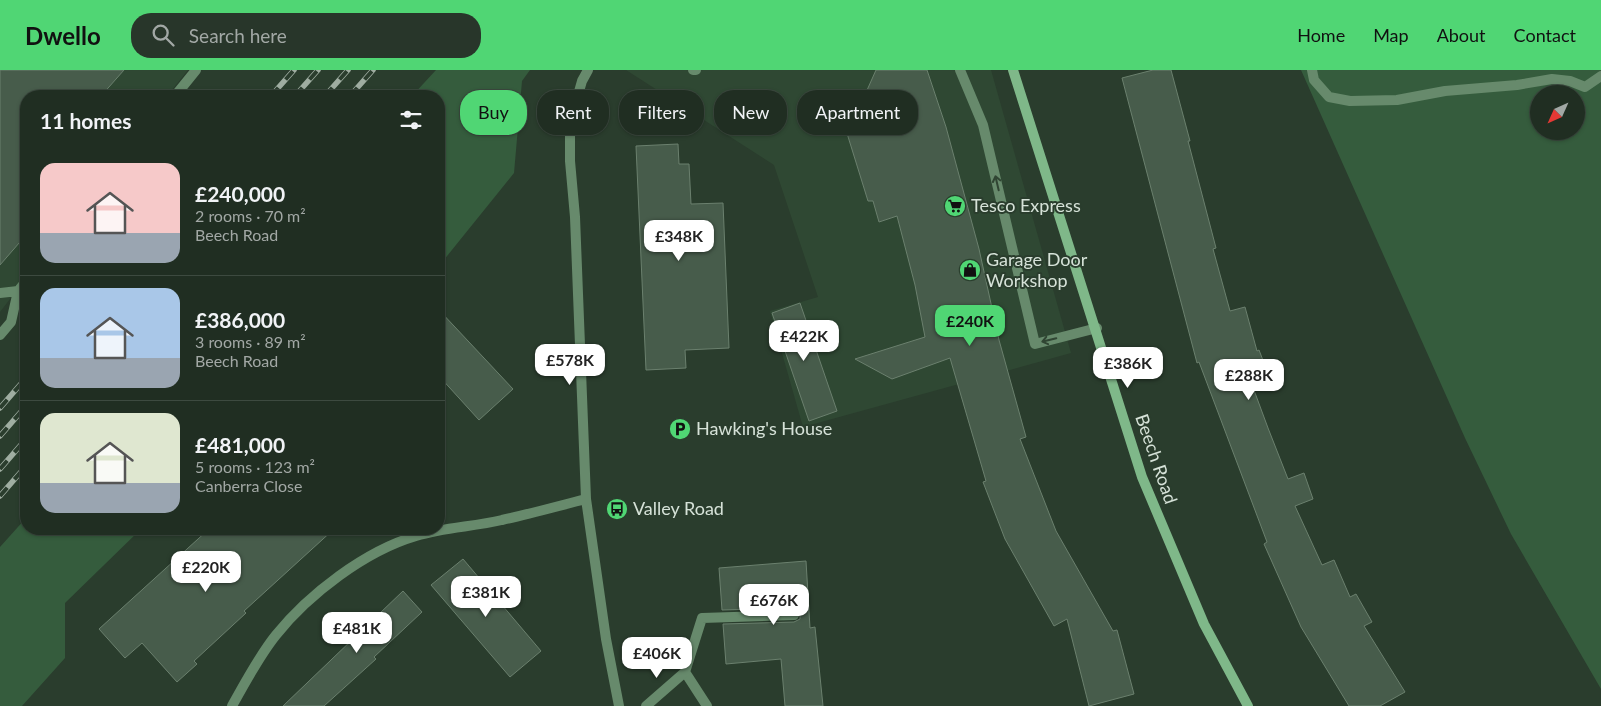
<!DOCTYPE html>
<meta charset="utf-8">
<style>
body{margin:0;font-family:Lato,sans-serif;background:#28362a;color:#f1f3f6;height:100vh;display:flex;flex-direction:column;font-size:19px;white-space:nowrap}
*{box-sizing:border-box;margin:0}
p{font-size:16px;color:#a2a8a5}
.icon{flex:none;width:28px;height:28px;fill:none;stroke:currentColor;stroke-width:2;stroke-linecap:round;stroke-linejoin:round}
.map{position:relative;flex:1;overflow:hidden}
.side{position:absolute;left:20px;top:20px;width:425px;height:445px;display:flex;flex-direction:column;background:#202e22;border-radius:20px;box-shadow:0 1px 4px #0004,0 0 0 1px #3d4a40}
.side>*{flex:none}
.hud{position:absolute;left:460px;top:20px;width:475px;height:45px;display:flex;gap:10px}
.needle{width:32px;rotate:225deg}
.buttons{position:absolute;left:1530px;top:15px;display:grid;gap:10px}
.buttons a{display:grid;place-items:center;width:55px;height:55px;border-radius:50%;background:#202e22;box-shadow:0 1px 4px #0004,0 0 0 1px #3d4a40;font-size:25px}
.price{position:absolute;translate:-50% -42px;padding:0 11px;border-radius:10px;background:#fff;color:#222;font-size:16px;line-height:32px;filter:drop-shadow(0 1px 2px #0008)}
.price::after{content:'';position:absolute;left:50%;top:30px;width:15px;height:11px;margin-left:-8px;background:inherit;clip-path:polygon(0 0,100% 0,50% 100%)}
.price.active{background:#50d674;color:#111}
ul{padding:0;list-style:none}
li{display:flex;align-items:center;gap:15px;height:125px;padding:0 20px}
li+li{border-top:1px solid #3d4a40}
li span{display:grid;place-items:center;flex:none;width:140px;height:100px;border-radius:15px;color:#555}
li>.icon{margin-inline-start:auto}
span .icon{width:60px;height:60px;fill:#fffc;stroke-width:1}
li b{font-size:21px}
h2{display:flex;justify-content:space-between;align-items:center;height:60px;padding:0 20px;font-size:21px}
.pill{padding:0 18px;border-radius:20px;background:#202e22;box-shadow:0 1px 4px #0004,0 0 0 1px #3d4a40;font-size:18px;line-height:45px}
.pill.active{background:#50d674;color:#111}
header{display:flex;align-items:center;gap:30px;box-sizing:border-box;height:70px;padding:0 25px;background:#50d674;color:#111}
header strong{font-size:24px}
nav{display:flex;gap:28px;margin-inline-start:auto;font-size:18px}
.search{width:350px;height:45px;background:#28362a;display:flex;align-items:center;gap:12px;box-sizing:border-box;padding:0 18px;border-radius:20px;color:#a2a8a5;font-size:19px}
.map>svg:first-child{display:block}
.built{fill:#2f4833}
.green{fill:#355c3d;fill-rule:evenodd}
.building{fill:#475c4b;stroke:#6b806e}
.lines{fill:none;stroke-linecap:round;stroke-linejoin:round}
.lane{stroke:#678a6c;stroke-width:10}
.street{stroke:#678a6c;stroke-width:10}
.secondary{stroke:#7fb889;stroke-width:10}
.rail-casing{stroke:#9fada1;stroke-width:5.5}
.rail{stroke:#2a3d2d;stroke-width:4;stroke-dasharray:11;stroke-linecap:butt}
.oneway{stroke:#304533}
.labels{text-anchor:middle;stroke-width:4;stroke-linejoin:round;paint-order:stroke}
.poi-label{font-size:18px;fill:#d6e2d8;stroke:#2a3d2d;text-anchor:start}
.street-label{font-size:18px;fill:#d6e2d8;stroke:#2a3d2d}
</style>
<header>
<strong>Dwello</strong>
<div class="search"><svg class="icon" aria-label="search" viewBox="0 0 24 24"><circle cx="10" cy="10" r="6"/><path d="M15 15l6 6"/></svg>Search here</div>
<nav><a>Home</a><a>Map</a><a>About</a><a>Contact</a></nav>
</header>
<div class="map">
<svg width="1601" height="636" viewBox="0 0 1601 636">
<rect width="100%" height="100%" fill="#2a3d2d"/>
<path class="built" d="M0,0H188L167,26H26V208L0,242Z
M626,0H991L1071,283L803,357L770,241L818,227L774,95Z"/>
<path class="green" d="M436,0H530L522,11L514,103L439,196V26H412Z
M1301,0H1601V619L1511,464L1465,368ZM1539,24H1576V61H1539Z
M26,448V459H141L65,533V588L22,636H0V477Z"/>
<path class="building" d="M0,0H124L101,26H26V165L0,195Z
M876,0H927L946,57L979,179L999,270L1026,367L1020,369L1056,461L1113,561L1117,560L1134,624L1089,636L1067,549L1054,556L1005,469L983,412L986,411L950,288L892,309L855,289L925,267L915,215L897,146L879,152L873,131H868L841,44L860,36Z
M1153,0H1171L1190,71H1188L1216,178L1213,179L1230,241L1245,237L1257,281L1259,280L1269,306L1251,312L1268,358L1288,409L1304,403L1313,429L1295,436L1322,495L1334,490L1350,527L1356,524L1372,552L1364,556L1405,622L1380,636H1349L1301,557L1264,474L1267,472L1199,292L1197,293L1122,8Z
M678,74L679,94H689L691,134L723,133L729,278L685,280L686,298L646,300L636,76Z
M800,233L837,341L809,351L772,243Z
M439,240L513,319L479,350L439,306Z
M209,459H334L244,541L246,543L194,591L197,594L177,612L142,573L125,588L99,559Z
M463,489L541,581L510,607L431,515Z
M806,491L810,558L815,557L823,636H785L781,589L726,594L723,554L794,552L800,549V542L794,538L722,540L719,498Z
M403,521L422,542L374,587L376,589L324,636H283Z"/>
<g class="lines">
<path class="lane" d="M693,0H696
M960,0L983,55L1035,274L1097,258
M1312,0L1314,10L1329,27L1350,31L1397,30L1445,21L1517,15L1552,9L1570,11L1585,17L1601,6
M175,26L196,0
M0,223L18,221
M0,265L11,252L18,221L26,211
M707,636L685,602L702,548L794,545"/>
<path class="street" d="M588,0L582,11L570,53V91L575,147L586,429L606,569L619,636
M232,636C245,613 259,586 276,565C309,524 365,481 416,466C445,457 473,457 502,450C530,444 558,436 586,429
M646,636L685,602"/>
<path class="secondary" d="M1013,0L1142,407L1204,554L1248,636"/>
<g class="rail-casing">
<path id="rail" d="M271,26L294,0
M295,26L318,0
M325,26L348,0
M350,26L373,0
M0,338L26,308
M0,366L26,336
M0,399L26,369
M0,426L26,396"/>
</g>
<use href="#rail" class="rail"/>
</g>
<defs><path id="oneway-shaft" d="M-6 0H5M1.5-3L5.5 0L1.5 3" fill="none" stroke-width="1.6" stroke-linecap="round" stroke-linejoin="round" transform="scale(1.25)"/></defs>
<g class="oneway">
<use href="#oneway-shaft" transform="translate(997 113) rotate(-103)"/>
<use href="#oneway-shaft" transform="translate(1049 270) rotate(166)"/>
</g>
<defs>
<g id="supermarket-disc" transform="scale(1.125)"><circle r="9.5" fill="#50d674" stroke="#2a3d2d"/><path d="M-6-5.5h2.5l.6 2H6L4.5 2H-2.5L-4.4-4H-6ZM-1.5 3.2a1.3 1.3 0 1 0 .1 0ZM3 3.2a1.3 1.3 0 1 0 .1 0Z" fill="#111"/></g>
<g id="shop-disc" transform="scale(1.125)"><circle r="9.5" fill="#50d674" stroke="#2a3d2d"/><path d="M-5-2.5h2.3a2.7 3.5 0 0 1 5.4 0H5L5.5 6h-11ZM-1.5-2.5h3a1.5 2.3 0 0 0-3 0Z" fill="#111"/></g>
<g id="parking-disc" transform="scale(1.125)"><circle r="9.5" fill="#50d674" stroke="#2a3d2d"/><path d="M-3.5-5.5H1a3.5 3.5 0 0 1 0 7H-1V5.5H-3.5ZM-1-3.4V-.6H.8a1.4 1.4 0 0 0 0-2.8Z" fill="#111"/></g>
<g id="bus-disc" transform="scale(1.125)"><circle r="9.5" fill="#50d674" stroke="#2a3d2d"/><path d="M-5-6H5V4H4V6H2V4H-2V6H-4V4H-5ZM-3.5-4V0h7V-4ZM-3.5 1.2v1.5H-2V1.2ZM2 1.2v1.5H3.5V1.2Z" fill="#111"/></g>
</defs>
<g fill-rule="evenodd">
<use href="#supermarket-disc" x="955" y="136"/>
<use href="#shop-disc" x="970" y="200"/>
<use href="#parking-disc" x="680" y="359"/>
<use href="#bus-disc" x="617" y="439"/>
</g>
<g class="labels">
<g class="poi-label">
<text x="971" y="142">Tesco Express</text>
<text x="986" y="196">Garage Door<tspan x="986" dy="21">Workshop</tspan></text>
<text x="696" y="365">Hawking's House</text>
<text x="633" y="445">Valley Road</text>
</g>
<g class="street-label">
<text transform="translate(1156 389) rotate(71)" y="6">Beech Road</text>
</g>
</g>
</svg>
<div class="buttons">
<a><svg class="needle" viewBox="-14 -14 28 28"><path d="M0-13l5 13h-10z" fill="#e53935"/><path d="M0 13l5-13h-10z" fill="#a2a8a5"/></svg></a>
</div>
<b class="price" style="left:679px;top:192px">£348K</b>
<b class="price active" style="left:970px;top:277px">£240K</b>
<b class="price" style="left:804px;top:292px">£422K</b>
<b class="price" style="left:570px;top:316px">£578K</b>
<b class="price" style="left:1128px;top:319px">£386K</b>
<b class="price" style="left:1249px;top:331px">£288K</b>
<b class="price" style="left:206px;top:523px">£220K</b>
<b class="price" style="left:486px;top:548px">£381K</b>
<b class="price" style="left:774px;top:556px">£676K</b>
<b class="price" style="left:357px;top:584px">£481K</b>
<b class="price" style="left:657px;top:609px">£406K</b>
<div class="hud">
<a class="pill active">Buy</a>
<a class="pill">Rent</a>
<a class="pill">Filters</a>
<a class="pill">New</a>
<a class="pill">Apartment</a>
</div>
<section class="side">
<h2>11 homes<svg class="icon" aria-label="filters" viewBox="0 0 24 24"><path d="M4 7h16M4 17h16"/><circle cx="9" cy="7" r="2"/><circle cx="15" cy="17" r="2"/></svg></h2>
<ul>
<li><span style="background:linear-gradient(#f6c9c9 70%,#9aa5b1 0)"><svg class="icon" aria-label="home" viewBox="0 0 24 24"><path d="M3 11l9-7 9 7M6 9v11h12V9"/></svg></span><div><b>£240,000</b><p>2 rooms · 70 m²</p><p>Beech Road</p></div></li>
<li><span style="background:linear-gradient(#a9c7e8 70%,#9aa5b1 0)"><svg class="icon" aria-label="home" viewBox="0 0 24 24"><path d="M3 11l9-7 9 7M6 9v11h12V9"/></svg></span><div><b>£386,000</b><p>3 rooms · 89 m²</p><p>Beech Road</p></div></li>
<li><span style="background:linear-gradient(#dfe7d0 70%,#9aa5b1 0)"><svg class="icon" aria-label="home" viewBox="0 0 24 24"><path d="M3 11l9-7 9 7M6 9v11h12V9"/></svg></span><div><b>£481,000</b><p>5 rooms · 123 m²</p><p>Canberra Close</p></div></li>
</ul>
</section>
</div>
